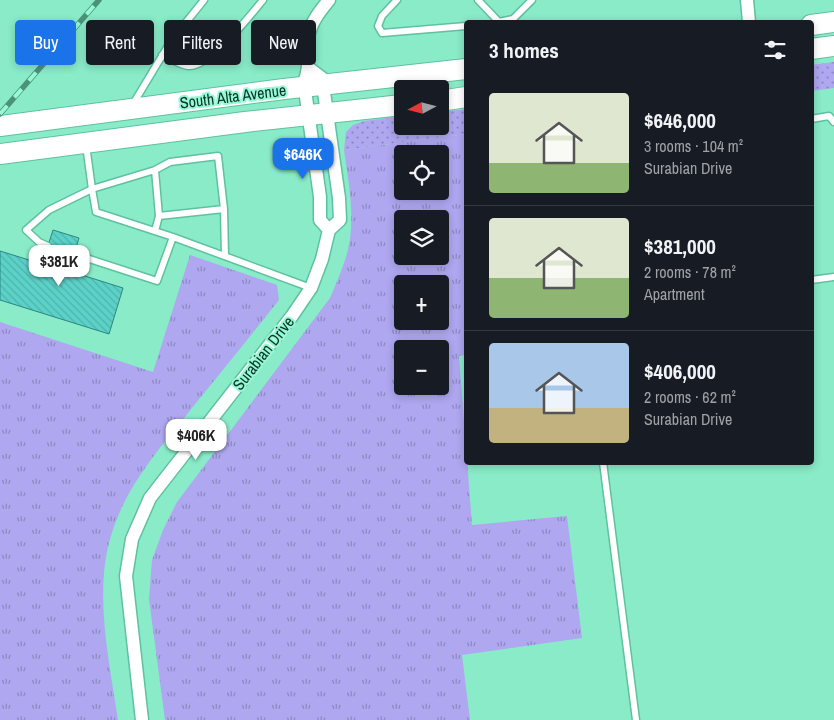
<!DOCTYPE html>
<meta charset="utf-8">
<style>
body{margin:0;font-family:"Archivo Narrow",sans-serif;background:#20242c;color:#f1f3f6;height:100vh;display:flex;flex-direction:column;font-size:19px;white-space:nowrap}
*{box-sizing:border-box;margin:0}
p{font-size:16px;color:#9ea1a6}
.icon{flex:none;width:28px;height:28px;fill:none;stroke:currentColor;stroke-width:2;stroke-linecap:round;stroke-linejoin:round}
.map{position:relative;flex:1;overflow:hidden}
.side{position:absolute;left:464px;top:20px;width:350px;height:445px;display:flex;flex-direction:column;background:#171b24;border-radius:5px;box-shadow:0 2px 8px #0003}
.side>*{flex:none}
.hud{position:absolute;left:15px;top:20px;width:374px;height:45px;display:flex;gap:10px}
.needle{width:32px;rotate:263deg}
.fabs{position:absolute;left:394px;top:80px;display:grid;gap:10px}
.fabs a{display:grid;place-items:center;width:55px;height:55px;border-radius:5px;background:#171b24;box-shadow:0 2px 8px #0003;font-size:25px}
.price{position:absolute;translate:-50% -42px;padding:0 11px;border-radius:10px;background:#fff;color:#222;font-size:16px;line-height:32px;filter:drop-shadow(0 1px 2px #0008)}
.price::after{content:'';position:absolute;left:50%;top:30px;width:15px;height:11px;margin-left:-8px;background:inherit;clip-path:polygon(0 0,100% 0,50% 100%)}
.price.active{background:#1a73e8;color:#fff}
ul{padding:0;list-style:none}
li{display:flex;align-items:center;gap:15px;height:125px;padding:0 25px}
li+li{border-top:1px solid #363941}
li span{display:grid;place-items:center;flex:none;width:140px;height:100px;border-radius:5px;color:#555}
li>.icon{margin-inline-start:auto}
span .icon{width:60px;height:60px;fill:#fffc;stroke-width:1}
li b{font-size:21px}
h2{display:flex;justify-content:space-between;align-items:center;height:60px;padding:0 25px;font-size:21px}
.tag{padding:0 18px;border-radius:5px;background:#171b24;box-shadow:0 2px 8px #0003;font-size:18px;line-height:45px}
.tag.active{background:#1a73e8;color:#fff}
.map>svg:first-child{display:block}
.grass{fill:url(#grass-tufts);fill-rule:evenodd}
.park{fill:url(#park-dots)}
.building{fill:url(#building-back-hatch);stroke:#2b8781}
.lines{fill:none;stroke-linecap:round;stroke-linejoin:round}
.service-casing{stroke:#5ec1a0;stroke-width:9}
.minor-casing{stroke:#5ec1a0;stroke-width:15}
.primary-casing{stroke:#5ec1a0;stroke-width:22}
.service{stroke:#fff;stroke-width:6}
.minor{stroke:#fff;stroke-width:12}
.primary{stroke:#fff;stroke-width:20}
.rail-casing{stroke:#4a937a;stroke-width:5.5}
.rail{stroke:#96f8d5;stroke-width:4;stroke-dasharray:11;stroke-linecap:butt}
.labels{text-anchor:middle;stroke-width:4;stroke-linejoin:round;paint-order:stroke}
.street-label{font-size:16px;fill:#073427;stroke:#96f8d5}
</style>
<div class="map">
<svg width="834" height="720" viewBox="0 0 834 720">
<defs>
<pattern id="grass-tufts" width="24" height="20" patternUnits="userSpaceOnUse" patternTransform="scale(1.25)"><rect width="24" height="20" fill="#afa7f0"/><path d="M3 7l-1-3M5 7V3M7 7l1-3M15 17l-1-3M17 17v-4M19 17l1-3" fill="none" stroke="#8c89c2"/></pattern>
<pattern id="park-dots" width="8" height="8" patternUnits="userSpaceOnUse" patternTransform="scale(1.25)"><rect width="8" height="8" fill="#afa7f0"/><path d="M2 2h.1M6 6h.1" fill="none" stroke="#8c89c2" stroke-width="1.8" stroke-linecap="round"/></pattern>
<pattern id="building-back-hatch" width="6" height="6" patternUnits="userSpaceOnUse" patternTransform="scale(1.25)"><rect width="6" height="6" fill="#5cd1c8"/><path d="M-1 5l2 2M0 0l6 6M5-1l2 2" fill="none" stroke="#4eb4ac"/></pattern>
</defs>
<rect width="100%" height="100%" fill="#89ebc8"/>
<path class="grass" d="M466,134V355L459,356L472,525L567,516L582,638L462,655L470,720H165L149,599L152,560L163,530L177,502L330,298C338,279 347,260 350,239C354,209 348,179 344,150ZM402,154H440V191H402ZM402,219H440V256H402ZM402,284H440V321H402ZM402,349H440V386H402Z
M190,255L277,285L279,300C251,335 224,369 196,403C153,457 110,502 104,573C100,622 111,672 118,720H0V322L153,372Z"/>
<path class="park" d="M834,62V88L811,91V65Z
M466,109V134L344,150L346,132L353,125L364,121L402,116V126H440V112Z"/>
<path class="building" d="M53,230L79,238L69,271L123,288L109,334L0,300V251L42,264Z"/>
<g class="lines">
<g class="service-casing">
<path id="service" d="M397,0L382,16L378,26L382,33L466,26
M478,0L499,22
M499,22L513,19L532,0
M162,55C169,58 180,65 188,66C209,68 250,16 263,0
M133,104L171,41L204,0
M811,119L829,116L834,122
M155,170L159,216
M224,209L225,256
M173,237L311,288
M48,246L39,242L26,230L49,210L92,189L86,145
M74,254L157,281L173,237L96,212L92,189L155,170L170,162L218,156L224,209L159,216L155,231
M811,280L834,277
M603,462L636,720"/>
</g>
<g class="minor-casing">
<path id="minor" d="M747,0L749,22
M329,230L320,220V197L304,83C312,62 305,55 308,37C311,22 320,11 329,0
M142,720L126,576L132,539L150,498L292,316L311,288L322,259L329,230L340,220L339,198L322,78L310,69"/>
</g>
<g class="primary-casing">
<path id="primary" d="M811,25L834,22
M811,49L834,46
M440,101L466,97
M0,126L284,89L466,69
M0,154L245,122L402,105"/>
</g>
<use href="#service" class="service"/>
<use href="#minor" class="minor"/>
<use href="#primary" class="primary"/>
<g class="rail-casing">
<path id="rail" d="M0,114L99,0"/>
</g>
<use href="#rail" class="rail"/>
</g>
<g class="labels">
<g class="street-label">
<text transform="translate(233 96) rotate(-7)" y="6">South Alta Avenue</text>
<text transform="translate(263 353) rotate(-52)" y="6">Surabian Drive</text>
</g>
</g>
</svg>
<div class="fabs">
<a><svg class="needle" viewBox="-14 -14 28 28"><path d="M0-13l5 13h-10z" fill="#e53935"/><path d="M0 13l5-13h-10z" fill="#9ea1a6"/></svg></a>
<a><svg class="icon" aria-label="locate" viewBox="0 0 24 24"><circle cx="12" cy="12" r="6"/><path d="M12 2v4M12 18v4M2 12h4M18 12h4"/></svg></a>
<a><svg class="icon" aria-label="layers" viewBox="0 0 24 24"><path d="M12 4l9 5-9 5-9-5zM3 14l9 5 9-5"/></svg></a>
<a>+</a>
<a>−</a>
</div>
<b class="price active" style="left:303px;top:180px">$646K</b>
<b class="price" style="left:59px;top:287px">$381K</b>
<b class="price" style="left:196px;top:461px">$406K</b>
<div class="hud">
<a class="tag active">Buy</a>
<a class="tag">Rent</a>
<a class="tag">Filters</a>
<a class="tag">New</a>
</div>
<section class="side">
<h2>3 homes<svg class="icon" aria-label="filters" viewBox="0 0 24 24"><path d="M4 7h16M4 17h16"/><circle cx="9" cy="7" r="2"/><circle cx="15" cy="17" r="2"/></svg></h2>
<ul>
<li><span style="background:linear-gradient(#dfe7d0 70%,#8fb573 0)"><svg class="icon" aria-label="home" viewBox="0 0 24 24"><path d="M3 11l9-7 9 7M6 9v11h12V9"/></svg></span><div><b>$646,000</b><p>3 rooms · 104 m²</p><p>Surabian Drive</p></div></li>
<li><span style="background:linear-gradient(#dfe7d0 60%,#8fb573 0)"><svg class="icon" aria-label="home" viewBox="0 0 24 24"><path d="M3 11l9-7 9 7M6 9v11h12V9"/></svg></span><div><b>$381,000</b><p>2 rooms · 78 m²</p><p>Apartment</p></div></li>
<li><span style="background:linear-gradient(#a9c7e8 65%,#c2b280 0)"><svg class="icon" aria-label="home" viewBox="0 0 24 24"><path d="M3 11l9-7 9 7M6 9v11h12V9"/></svg></span><div><b>$406,000</b><p>2 rooms · 62 m²</p><p>Surabian Drive</p></div></li>
</ul>
</section>
</div>
